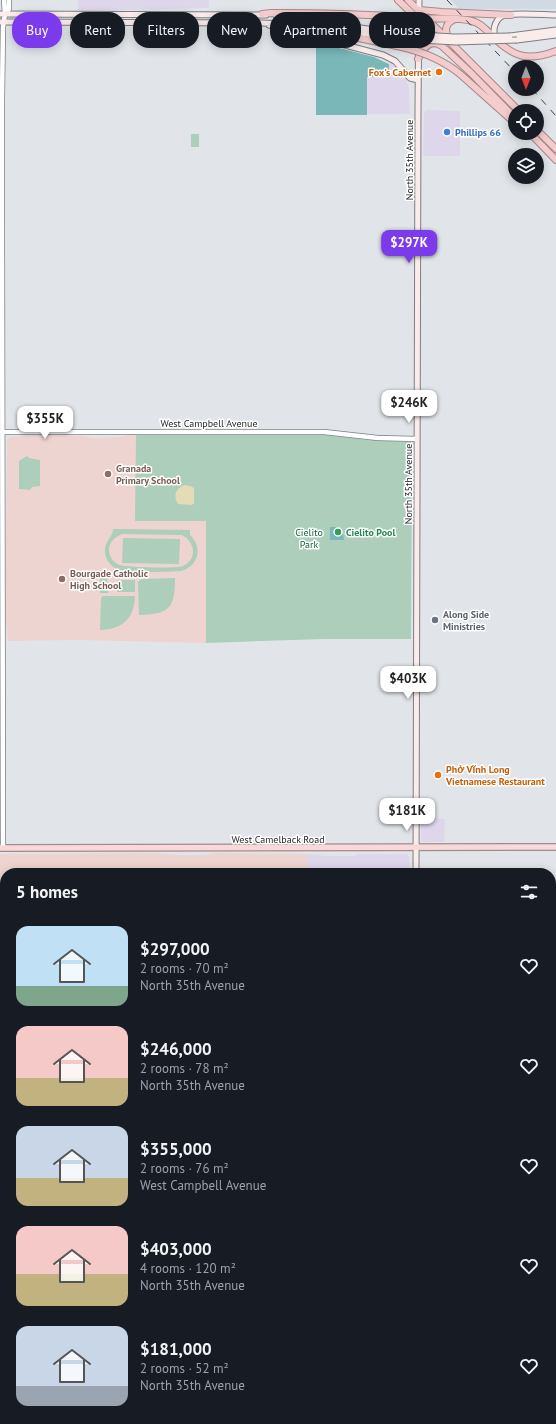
<!DOCTYPE html>
<meta charset="utf-8">
<style>
body{margin:0;font-family:"PT Sans",sans-serif;background:#20242c;color:#f1f3f6;height:100vh;display:flex;flex-direction:column;font-size:15px;white-space:nowrap}
*{box-sizing:border-box;margin:0}
p{font-size:13px;color:#9ea1a6}
.icon{flex:none;width:22px;height:22px;fill:none;stroke:currentColor;stroke-width:2;stroke-linecap:round;stroke-linejoin:round}
.map{position:relative;flex:1;overflow:hidden}
.sheet{position:absolute;left:0px;top:868px;width:556px;height:556px;display:flex;flex-direction:column;background:#171b24;border-radius:16px 16px 0 0;box-shadow:0 2px 10px #0003}
.sheet>*{flex:none}
.banner{position:absolute;left:12px;top:12px;width:532px;height:36px;display:flex;gap:8px}
.needle{width:26px;rotate:180deg}
.buttons{position:absolute;left:508px;top:60px;display:grid;gap:8px}
.buttons a{display:grid;place-items:center;width:36px;height:36px;border-radius:50%;background:#171b24;box-shadow:0 2px 10px #0003;font-size:20px}
.price{position:absolute;translate:-50% -34px;padding:0 9px;border-radius:8px;background:#fff;color:#222;font-size:13px;line-height:26px;filter:drop-shadow(0 1px 2px #0008)}
.price::after{content:'';position:absolute;left:50%;top:24px;width:12px;height:9px;margin-left:-6px;background:inherit;clip-path:polygon(0 0,100% 0,50% 100%)}
.price.on{background:#7c3aed;color:#fff}
ul{padding:0;list-style:none}
li{display:flex;align-items:center;gap:12px;height:100px;padding:0 16px}
li span{display:grid;place-items:center;flex:none;width:112px;height:80px;border-radius:12px;color:#555}
li>.icon{margin-inline-start:auto}
span .icon{width:48px;height:48px;fill:#fffc;stroke-width:1}
li b{font-size:17px}
h2{display:flex;justify-content:space-between;align-items:center;height:48px;padding:0 16px;font-size:17px}
.pill{padding:0 14px;border-radius:16px;background:#171b24;box-shadow:0 2px 10px #0003;font-size:14px;line-height:36px}
.pill.on{background:#7c3aed;color:#fff}
.map>svg:first-child{display:block}
.commercial{fill:#ded7ec}
.built{fill:#d0dae4}
.education{fill:#eed4d1}
.green{fill:#acceba;fill-rule:evenodd}
.sand{fill:#e5dbb6}
.water{fill:#79b7b8}
.lines{fill:none;stroke-linecap:round;stroke-linejoin:round}
.tertiary-casing{stroke:#7b7e82;stroke-width:6}
.secondary-casing{stroke:#7b7e82;stroke-width:7}
.primary-casing{stroke:#a88889;stroke-width:8}
.trunk-casing{stroke:#a88889;stroke-width:8}
.tertiary{stroke:#fff;stroke-width:4.5}
.secondary{stroke:#fbecec;stroke-width:5}
.primary{stroke:#f7d9da;stroke-width:5.5}
.trunk{stroke:#f4ccce;stroke-width:6}
.rail{stroke:#3b3d3f;stroke-width:1;stroke-dasharray:7 7;stroke-linecap:butt}
.secondary-bridge-casing{stroke:#7b7e82;stroke-width:7;stroke-linecap:butt}
.trunk-bridge-casing{stroke:#a88889;stroke-width:8;stroke-linecap:butt}
.secondary-bridge{stroke:#fbecec;stroke-width:5}
.trunk-bridge{stroke:#f4ccce;stroke-width:6}
.food-dot{fill:#e8710a;stroke:#fff;stroke-width:1.5}
.shop-dot{fill:#3f7fe0;stroke:#fff;stroke-width:1.5}
.education-dot{fill:#8d6e63;stroke:#fff;stroke-width:1.5}
.leisure-dot{fill:#2e9e5b;stroke:#fff;stroke-width:1.5}
.worship-dot{fill:#6b7280;stroke:#fff;stroke-width:1.5}
.labels{text-anchor:middle;stroke-width:3;stroke-linejoin:round;paint-order:stroke}
.food-label{font-size:10px;font-weight:bold;fill:#c56008;stroke:#fff;text-anchor:end}
.shop-label{font-size:10px;font-weight:bold;fill:#366cbe;stroke:#fff;text-anchor:start}
.street-label{font-size:10px;fill:#1f2122;stroke:#fff}
.education-label{font-size:10px;font-weight:bold;fill:#785e54;stroke:#fff;text-anchor:start}
.park-label{font-size:10px;fill:#0a5f3d;stroke:#fff}
.leisure-label{font-size:10px;font-weight:bold;fill:#27864d;stroke:#fff;text-anchor:start}
.worship-label{font-size:10px;font-weight:bold;fill:#5b616d;stroke:#fff;text-anchor:start}
</style>
<div class="map">
<svg width="556" height="1424" viewBox="0 0 556 1424">
<rect width="100%" height="100%" fill="#e1e5e9"/>
<path class="commercial" d="M78,0H209V8L78,11Z
M390,60L400,68L405,76L409,89L410,114H367V77L373,71H388Z
M426,110L460,111V156H423L424,113Z
M421,818L445,819L444,842H424L421,841Z
M307,854L329,856H354L357,854H407L409,857L410,873H307Z"/>
<path class="built" d="M451,0H556V9H459Z"/>
<path class="education" d="M37,435L83,436L93,438L121,437L127,435H136V520L206,521V643L78,640L8,641L5,613L7,440L10,437Z
M153,853L180,855H203L216,853L307,854V873H5V1262H0L1,1226H0V1011L3,1010L2,953H0V854Z
M314,1419H413V1424H314Z"/>
<path class="green" d="M191,134H199V147H191Z
M136,435H325L368,440L411,442L412,445L411,639H324L206,643V521H135Z
M27,456L29,458L40,460V486L32,487L30,490L19,489V461Z
M113,529L190,530V535C203,547 199,566 181,571C171,572 128,573 119,570C111,567 105,560 105,551C104,542 113,537 113,529ZM122,534L182,535C195,542 198,559 183,566C177,569 124,567 119,565C113,562 109,556 109,550C109,542 115,537 122,534Z
M123,538L180,539L179,564L122,563Z
M100,578H107L108,593H100Z
M175,578C175,609 169,614 139,615L138,582L141,579Z
M117,580H135V592H117Z
M103,596H135C134,619 123,629 100,630L101,598Z"/>
<path class="sand" d="M184,485L190,486L194,488V503L192,505L178,504C173,497 175,489 184,485Z"/>
<path class="water" d="M316,42L374,57L389,64V71H373V77H367V115H316Z
M330,527H337L338,534H343L344,540H330Z"/>
<g class="lines">
<g class="tertiary-casing">
<path id="tertiary" d="M5,14L9,9V0
M0,432H324L378,438L417,439
M3,848L2,222V99L3,27L5,14L4,0
M1,1424V1265
M6,1424V1419"/>
</g>
<g class="secondary-casing">
<path id="secondary" d="M0,14L266,15
M276,15C319,19 362,30 405,34
M0,22L262,23L300,25
M269,25L383,55L395,61L410,78L418,80
M318,27L402,39
M510,36L556,30
M496,39C492,32 494,21 502,16C510,12 545,15 556,15
M517,40L556,35
M416,873L418,107L419,0
M419,1419V1424"/>
</g>
<g class="primary-casing">
<path id="primary" d="M0,848L556,847"/>
</g>
<g class="trunk-casing">
<path id="trunk" d="M398,0L418,19L442,46L471,73L515,118
M408,0L519,111
M419,10L442,12L511,15
M262,14L271,13C320,13 369,14 417,18C435,20 454,16 472,21C480,23 486,29 491,35C513,57 527,62 556,51
M296,25L402,47
M449,39C444,31 445,23 455,19
M418,59C423,50 428,39 440,45
M460,74L515,123
M537,130L556,149
M530,133L556,160"/>
</g>
<use href="#tertiary" class="tertiary"/>
<use href="#secondary" class="secondary"/>
<use href="#primary" class="primary"/>
<use href="#trunk" class="trunk"/>
<path class="rail" d="M447,0L515,72
M532,89L556,116"/>
<g class="secondary-bridge-casing">
<path id="secondary-bridge" d="M405,34L454,37L510,36
M402,39L456,42L517,40"/>
</g>
<g class="trunk-bridge-casing">
<path id="trunk-bridge" d="M402,47C423,52 443,60 460,74"/>
</g>
<use href="#secondary-bridge" class="secondary-bridge"/>
<use href="#trunk-bridge" class="trunk-bridge"/>
</g>
<g class="food-dot">
<circle cx="439" cy="72" r="4"/>
<circle cx="438" cy="775" r="4"/>
</g>
<circle class="shop-dot" cx="447" cy="132" r="4"/>
<g class="education-dot">
<circle cx="108" cy="474" r="4"/>
<circle cx="62" cy="579" r="4"/>
</g>
<circle class="leisure-dot" cx="338" cy="532" r="4"/>
<circle class="worship-dot" cx="435" cy="620" r="4"/>
<g class="labels">
<g class="food-label">
<text x="431" y="76">Fox's Cabernet</text>
<text x="446" y="773" text-anchor="start">Phở Vĩnh Long<tspan x="446" dy="12">Vietnamese Restaurant</tspan></text>
</g>
<g class="shop-label">
<text x="455" y="136">Phillips 66</text>
</g>
<g class="street-label">
<text transform="translate(409 160) rotate(-90)" y="4">North 35th Avenue</text>
<text x="209" y="427">West Campbell Avenue</text>
<text transform="translate(408 484) rotate(-90)" y="4">North 35th Avenue</text>
<text x="278" y="843">West Camelback Road</text>
</g>
<g class="education-label">
<text x="116" y="472">Granada<tspan x="116" dy="12">Primary School</tspan></text>
<text x="70" y="577">Bourgade Catholic<tspan x="70" dy="12">High School</tspan></text>
</g>
<g class="park-label">
<text x="309" y="536">Cielito<tspan x="309" dy="12">Park</tspan></text>
</g>
<g class="leisure-label">
<text x="346" y="536">Cielito Pool</text>
</g>
<g class="worship-label">
<text x="443" y="618">Along Side<tspan x="443" dy="12">Ministries</tspan></text>
</g>
</g>
</svg>
<div class="buttons">
<a><svg class="needle" viewBox="-14 -14 28 28"><path d="M0-13l5 13h-10z" fill="#e53935"/><path d="M0 13l5-13h-10z" fill="#9ea1a6"/></svg></a>
<a><svg class="icon" aria-label="locate" viewBox="0 0 24 24"><circle cx="12" cy="12" r="6"/><path d="M12 2v4M12 18v4M2 12h4M18 12h4"/></svg></a>
<a><svg class="icon" aria-label="layers" viewBox="0 0 24 24"><path d="M12 4l9 5-9 5-9-5zM3 14l9 5 9-5"/></svg></a>
</div>
<b class="price on" style="left:409px;top:264px">$297K</b>
<b class="price" style="left:409px;top:424px">$246K</b>
<b class="price" style="left:45px;top:440px">$355K</b>
<b class="price" style="left:408px;top:700px">$403K</b>
<b class="price" style="left:407px;top:832px">$181K</b>
<div class="banner">
<a class="pill on">Buy</a>
<a class="pill">Rent</a>
<a class="pill">Filters</a>
<a class="pill">New</a>
<a class="pill">Apartment</a>
<a class="pill">House</a>
</div>
<section class="sheet">
<h2>5 homes<svg class="icon" aria-label="filters" viewBox="0 0 24 24"><path d="M4 7h16M4 17h16"/><circle cx="9" cy="7" r="2"/><circle cx="15" cy="17" r="2"/></svg></h2>
<ul>
<li><span style="background:linear-gradient(#bfe0f5 75%,#7fa58c 0)"><svg class="icon" aria-label="home" viewBox="0 0 24 24"><path d="M3 11l9-7 9 7M6 9v11h12V9"/></svg></span><div><b>$297,000</b><p>2 rooms · 70 m²</p><p>North 35th Avenue</p></div><svg class="icon" aria-label="heart" viewBox="0 0 24 24"><path d="M12 20l-8-8c-3-5 5-10 8-4 3-6 11-1 8 4z"/></svg></li>
<li><span style="background:linear-gradient(#f6c9c9 65%,#c2b280 0)"><svg class="icon" aria-label="home" viewBox="0 0 24 24"><path d="M3 11l9-7 9 7M6 9v11h12V9"/></svg></span><div><b>$246,000</b><p>2 rooms · 78 m²</p><p>North 35th Avenue</p></div><svg class="icon" aria-label="heart" viewBox="0 0 24 24"><path d="M12 20l-8-8c-3-5 5-10 8-4 3-6 11-1 8 4z"/></svg></li>
<li><span style="background:linear-gradient(#c9d6e8 65%,#c2b280 0)"><svg class="icon" aria-label="home" viewBox="0 0 24 24"><path d="M3 11l9-7 9 7M6 9v11h12V9"/></svg></span><div><b>$355,000</b><p>2 rooms · 76 m²</p><p>West Campbell Avenue</p></div><svg class="icon" aria-label="heart" viewBox="0 0 24 24"><path d="M12 20l-8-8c-3-5 5-10 8-4 3-6 11-1 8 4z"/></svg></li>
<li><span style="background:linear-gradient(#f6c9c9 60%,#c2b280 0)"><svg class="icon" aria-label="home" viewBox="0 0 24 24"><path d="M3 11l9-7 9 7M6 9v11h12V9"/></svg></span><div><b>$403,000</b><p>4 rooms · 120 m²</p><p>North 35th Avenue</p></div><svg class="icon" aria-label="heart" viewBox="0 0 24 24"><path d="M12 20l-8-8c-3-5 5-10 8-4 3-6 11-1 8 4z"/></svg></li>
<li><span style="background:linear-gradient(#c9d6e8 75%,#9aa5b1 0)"><svg class="icon" aria-label="home" viewBox="0 0 24 24"><path d="M3 11l9-7 9 7M6 9v11h12V9"/></svg></span><div><b>$181,000</b><p>2 rooms · 52 m²</p><p>North 35th Avenue</p></div><svg class="icon" aria-label="heart" viewBox="0 0 24 24"><path d="M12 20l-8-8c-3-5 5-10 8-4 3-6 11-1 8 4z"/></svg></li>
</ul>
</section>
</div>
